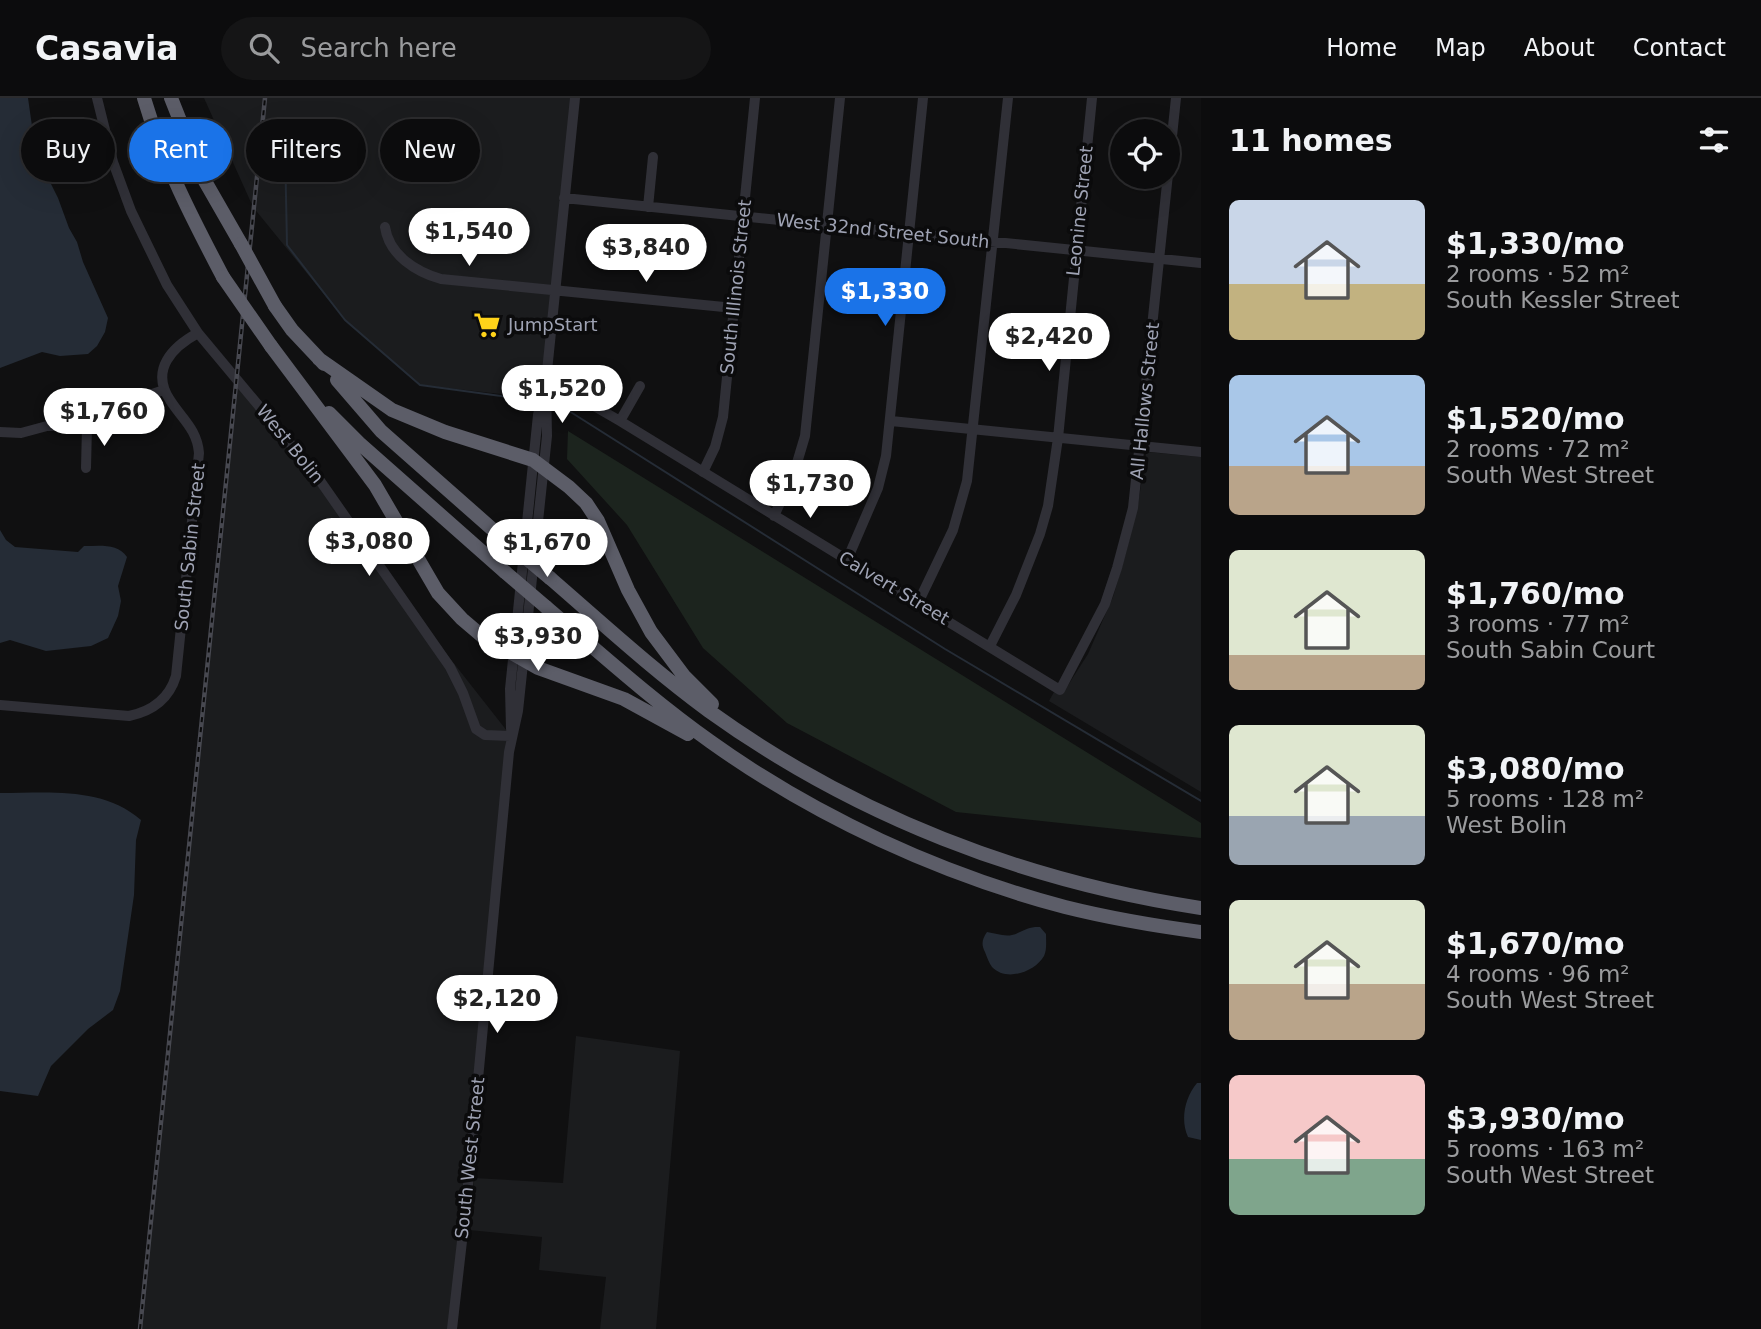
<!DOCTYPE html>
<meta charset="utf-8">
<style>
body{margin:0;font-family:"DejaVu Sans",sans-serif;background:#151516;color:#f1f3f6;height:100vh;display:flex;flex-direction:column;font-size:26px;white-space:nowrap}
*{box-sizing:border-box;margin:0}
p{font-size:23px;color:#9a9b9d}
.icon{flex:none;width:38px;height:38px;fill:none;stroke:currentColor;stroke-width:2;stroke-linecap:round;stroke-linejoin:round}
.map{position:relative;flex:1;overflow:hidden}
.side{display:flex;flex-direction:column;background:#0c0c0d;width:560px}
.side>*{flex:none}
.guide{position:absolute;left:21px;top:21px;width:665px;height:63px;display:flex;gap:14px}
.tools{position:absolute;left:1110px;top:21px;display:grid;gap:14px}
.tools a{display:grid;place-items:center;width:70px;height:70px;border-radius:50%;background:#0c0c0d;box-shadow:0 7px 28px #0002,0 0 0 2px #2c2c2e;font-size:35px}
.price{position:absolute;translate:-50% -60px;padding:0 16px;border-radius:24px;background:#fff;color:#222;font-size:23px;line-height:46px;filter:drop-shadow(0 2px 4px #0008)}
.price::after{content:'';position:absolute;left:50%;top:42px;width:21px;height:16px;margin-left:-10px;background:inherit;clip-path:polygon(0 0,100% 0,50% 100%)}
.price.selected{background:#1a73e8;color:#fff}
ul{padding:0;list-style:none}
li{display:flex;align-items:center;gap:21px;height:175px;padding:0 28px}
li span{display:grid;place-items:center;flex:none;width:196px;height:140px;border-radius:10px;color:#555}
li>.icon{margin-inline-start:auto}
span .icon{width:84px;height:84px;fill:#fffc;stroke-width:1}
li b{font-size:30px}
h2{display:flex;justify-content:space-between;align-items:center;height:84px;padding:0 28px;font-size:30px}
.chip{padding:0 24px;border-radius:32px;background:#0c0c0d;box-shadow:0 7px 28px #0002,0 0 0 2px #2c2c2e;font-size:24px;line-height:63px}
.chip.selected{background:#1a73e8;color:#fff}
header{display:flex;align-items:center;gap:42px;box-sizing:border-box;height:98px;padding:0 35px;background:#0c0c0d;border-bottom:2px solid #2c2c2e}
header strong{font-size:33px}
nav{display:flex;gap:38px;margin-inline-start:auto;font-size:24px}
.search{width:490px;height:63px;background:#151516;display:flex;align-items:center;gap:18px;box-sizing:border-box;padding:0 24px;border-radius:38px;color:#9a9b9d;font-size:26px}
main{display:flex;flex:1;min-height:0}
.map>svg:first-child{display:block}
.built{fill:#1b1c1e}
.green{fill:#1c241e}
.water{fill:#252c36}
.lines{fill:none;stroke-linecap:round;stroke-linejoin:round}
.stream{stroke:#252c36;stroke-width:2}
.minor{stroke:#303037;stroke-width:10}
.highway{stroke:#5c5d68;stroke-width:14}
.rail-casing{stroke:#474850;stroke-width:4.5}
.rail{stroke:#0b0b0c;stroke-width:2;stroke-dasharray:5;stroke-linecap:butt}
.highway-bridge{stroke:#5c5d68;stroke-width:14}
.labels{text-anchor:middle;stroke-width:7;stroke-linejoin:round;paint-order:stroke}
.street-label{font-size:18px;fill:#9fa3b4;stroke:#0b0b0c}
.poi-label{font-size:18px;fill:#9fa3b4;stroke:#0b0b0c;text-anchor:start}
</style>
<header>
<strong>Casavia</strong>
<div class="search"><svg class="icon" aria-label="search" viewBox="0 0 24 24"><circle cx="10" cy="10" r="6"/><path d="M15 15l6 6"/></svg>Search here</div>
<nav><a>Home</a><a>Map</a><a>About</a><a>Contact</a></nav>
</header>
<main>
<div class="map">
<svg width="1201" height="1231" viewBox="0 0 1201 1231">
<rect width="100%" height="100%" fill="#101011"/>
<path class="built" d="M204,0H576L546,301L420,287L405,275L345,222L253,109Z
M237,275L390,484L511,638L453,1231H140Z
M1148,354L1201,359V694L1049,603L1054,594L1060,595L1065,592L1088,556L1113,499L1126,455L1138,406L1146,356Z
M576,938L680,953L656,1231H600L606,1179L539,1172L542,1139L469,1132L474,1080L563,1085Z"/>
<path class="green" d="M568,333L1201,725V740L956,714L787,625L703,550L627,427L567,361Z"/>
<path class="water" d="M0,0H28L36,56L58,100L69,130L77,144L83,164L108,220L105,234L97,248L88,256L60,258L42,254L0,270Z
M0,432L6,442L15,449L78,454L84,448C100,448 118,445 127,459L118,488L121,503L118,518L108,540L91,548L46,553L10,542L0,545Z
M0,695C48,695 102,688 141,722L136,742L134,797L120,893L113,912L88,931L51,968L38,998L0,993Z
M1035,829H1040L1046,836C1046,843 1047,852 1044,858C1035,874 1006,884 992,869C989,865 987,859 985,854C981,847 982,841 987,834C995,835 1004,839 1012,837C1020,835 1026,830 1035,829Z
M1197,985H1201V1042L1188,1039C1180,1022 1185,999 1197,985Z"/>
<g class="lines">
<path class="stream" d="M285,49L287,147L345,222L420,287L530,302
M558,306L945,551L1201,703"/>
<path class="minor" d="M97,0L113,64L131,113L167,187L198,235L314,374L450,569L463,595L476,631L485,637L511,638
M564,100L1201,165
M648,109L653,59
M385,129C389,157 416,174 441,181L734,210
M546,283L556,286L620,323L1060,592L1105,506L1117,470L1133,410L1176,0
M620,323L640,288
M891,323L1201,354
M0,334L21,335L47,328H87L122,306L164,292
M86,370L87,328
M703,374L715,349L723,319L755,0
M774,418L794,375L805,338L840,0
M847,462L878,390L886,358L923,0
M918,505L953,432L967,383L1008,0
M990,548L1016,497L1040,436L1048,408L1058,340L1092,0
M0,607L129,618C153,613 169,601 176,578L199,355C197,331 182,321 170,302C150,272 172,249 198,235
M511,631L510,591L538,317L546,283L575,0
M452,1231L466,1108L509,654L518,613L547,338L546,283"/>
<path class="highway" d="M144,0C162,62 193,122 223,179
M171,0L202,78L241,146
M275,208L292,232L324,266
M271,248L375,387L438,495L462,521L482,538L538,570L624,601L688,636
M319,261L392,312L445,334L533,362L569,389L586,405L598,423L628,492L651,534L684,578L712,606
M337,282L381,333L508,445
M329,315L359,345L505,474
M550,480C602,525 653,572 709,613C855,718 1023,783 1201,810
M546,509C600,555 653,603 711,644C816,719 940,776 1065,809C1109,820 1156,828 1201,834"/>
<g class="rail-casing">
<path id="rail" d="M140,1231L265,0"/>
</g>
<use href="#rail" class="rail"/>
<path class="highway-bridge" d="M241,146L275,208
M223,179L271,248
M508,445L550,480
M505,474L546,509"/>
</g>
<defs>
<g id="supermarket-bare" transform="scale(2.1)"><path d="M-6-5.5h2.5l.6 2H6L4.5 2H-2.5L-4.4-4H-6ZM-1.5 3.2a1.3 1.3 0 1 0 .1 0ZM3 3.2a1.3 1.3 0 1 0 .1 0Z" fill="#ffd31a" stroke="#0b0b0c" stroke-width="2.5" paint-order="stroke"/></g>
</defs>
<g fill-rule="evenodd">
<use href="#supermarket-bare" x="487" y="227"/>
</g>
<g class="labels">
<g class="street-label">
<text transform="translate(1080 113) rotate(-84)" y="6">Leonine Street</text>
<text transform="translate(883 133) rotate(6)" y="6">West 32nd Street South</text>
<text transform="translate(736 189) rotate(-84)" y="6">South Illinois Street</text>
<text transform="translate(1145 303) rotate(-84)" y="6">All Hallows Street</text>
<text transform="translate(290 346) rotate(51)" y="6">West Bolin</text>
<text transform="translate(190 449) rotate(-84)" y="6">South Sabin Street</text>
<text transform="translate(894 490) rotate(31)" y="6">Calvert Street</text>
<text transform="translate(470 1060) rotate(-84)" y="6">South West Street</text>
</g>
<g class="poi-label">
<text x="508" y="233">JumpStart</text>
</g>
</g>
</svg>
<div class="tools">
<a><svg class="icon" aria-label="locate" viewBox="0 0 24 24"><circle cx="12" cy="12" r="6"/><path d="M12 2v4M12 18v4M2 12h4M18 12h4"/></svg></a>
</div>
<b class="price" style="left:469px;top:170px">$1,540</b>
<b class="price" style="left:646px;top:186px">$3,840</b>
<b class="price selected" style="left:885px;top:230px">$1,330</b>
<b class="price" style="left:1049px;top:275px">$2,420</b>
<b class="price" style="left:562px;top:327px">$1,520</b>
<b class="price" style="left:104px;top:350px">$1,760</b>
<b class="price" style="left:810px;top:422px">$1,730</b>
<b class="price" style="left:369px;top:480px">$3,080</b>
<b class="price" style="left:547px;top:481px">$1,670</b>
<b class="price" style="left:538px;top:575px">$3,930</b>
<b class="price" style="left:497px;top:937px">$2,120</b>
<div class="guide">
<a class="chip">Buy</a>
<a class="chip selected">Rent</a>
<a class="chip">Filters</a>
<a class="chip">New</a>
</div>
</div>
<section class="side">
<h2>11 homes<svg class="icon" aria-label="filters" viewBox="0 0 24 24"><path d="M4 7h16M4 17h16"/><circle cx="9" cy="7" r="2"/><circle cx="15" cy="17" r="2"/></svg></h2>
<ul>
<li><span style="background:linear-gradient(#c9d6e8 60%,#c2b280 0)"><svg class="icon" aria-label="home" viewBox="0 0 24 24"><path d="M3 11l9-7 9 7M6 9v11h12V9"/></svg></span><div><b>$1,330/mo</b><p>2 rooms · 52 m²</p><p>South Kessler Street</p></div></li>
<li><span style="background:linear-gradient(#a9c7e8 65%,#b9a48a 0)"><svg class="icon" aria-label="home" viewBox="0 0 24 24"><path d="M3 11l9-7 9 7M6 9v11h12V9"/></svg></span><div><b>$1,520/mo</b><p>2 rooms · 72 m²</p><p>South West Street</p></div></li>
<li><span style="background:linear-gradient(#dfe7d0 75%,#b9a48a 0)"><svg class="icon" aria-label="home" viewBox="0 0 24 24"><path d="M3 11l9-7 9 7M6 9v11h12V9"/></svg></span><div><b>$1,760/mo</b><p>3 rooms · 77 m²</p><p>South Sabin Court</p></div></li>
<li><span style="background:linear-gradient(#dfe7d0 65%,#9aa5b1 0)"><svg class="icon" aria-label="home" viewBox="0 0 24 24"><path d="M3 11l9-7 9 7M6 9v11h12V9"/></svg></span><div><b>$3,080/mo</b><p>5 rooms · 128 m²</p><p>West Bolin</p></div></li>
<li><span style="background:linear-gradient(#dfe7d0 60%,#b9a48a 0)"><svg class="icon" aria-label="home" viewBox="0 0 24 24"><path d="M3 11l9-7 9 7M6 9v11h12V9"/></svg></span><div><b>$1,670/mo</b><p>4 rooms · 96 m²</p><p>South West Street</p></div></li>
<li><span style="background:linear-gradient(#f6c9c9 60%,#7fa58c 0)"><svg class="icon" aria-label="home" viewBox="0 0 24 24"><path d="M3 11l9-7 9 7M6 9v11h12V9"/></svg></span><div><b>$3,930/mo</b><p>5 rooms · 163 m²</p><p>South West Street</p></div></li>
</ul>
</section>
</main>
